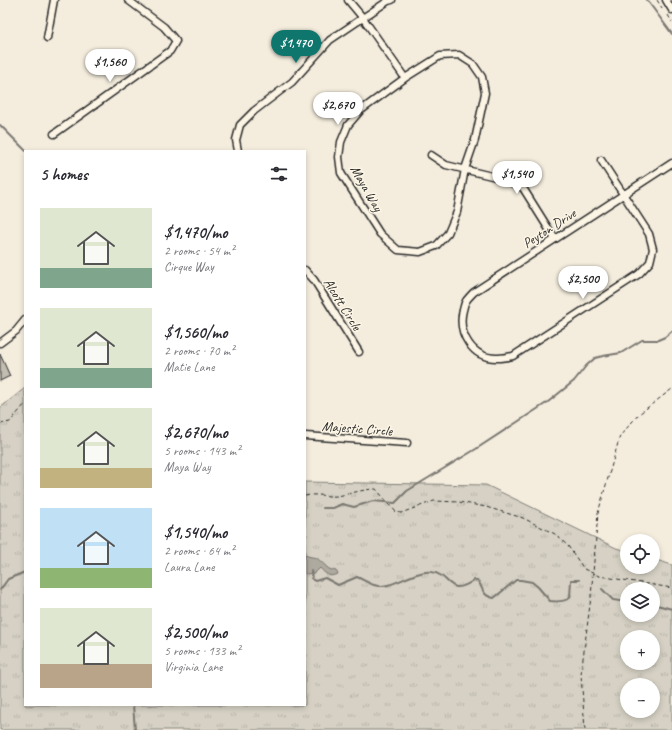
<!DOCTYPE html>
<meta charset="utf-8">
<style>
body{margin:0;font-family:Caveat,sans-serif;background:#f2f2f3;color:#2b2b33;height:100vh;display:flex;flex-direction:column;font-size:15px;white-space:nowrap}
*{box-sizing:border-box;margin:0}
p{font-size:13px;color:#7c7c81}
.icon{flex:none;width:22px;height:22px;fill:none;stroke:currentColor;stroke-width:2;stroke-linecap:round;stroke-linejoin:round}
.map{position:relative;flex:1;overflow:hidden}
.side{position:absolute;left:24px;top:150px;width:282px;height:556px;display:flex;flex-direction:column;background:#fff;border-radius:0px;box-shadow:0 2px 6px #0003}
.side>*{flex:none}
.controls{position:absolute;left:620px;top:534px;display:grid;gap:8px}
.controls a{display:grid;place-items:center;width:40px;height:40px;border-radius:50%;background:#fff;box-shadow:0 2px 6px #0003;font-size:20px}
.price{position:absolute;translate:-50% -34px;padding:0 9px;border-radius:14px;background:#fff;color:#222;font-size:13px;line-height:26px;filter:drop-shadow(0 1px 2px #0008)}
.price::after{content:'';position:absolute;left:50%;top:24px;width:12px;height:9px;margin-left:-6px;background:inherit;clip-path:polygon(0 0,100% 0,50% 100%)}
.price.selected{background:#0f766e;color:#fff}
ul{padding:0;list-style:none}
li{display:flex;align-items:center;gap:12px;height:100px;padding:0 16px}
li span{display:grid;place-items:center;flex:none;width:112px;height:80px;border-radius:0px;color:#555}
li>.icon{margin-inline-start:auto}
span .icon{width:48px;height:48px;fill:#fffc;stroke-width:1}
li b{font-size:17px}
h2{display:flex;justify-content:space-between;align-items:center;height:48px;padding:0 16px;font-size:17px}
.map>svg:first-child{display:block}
.grass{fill:url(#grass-tufts);stroke:#807e78;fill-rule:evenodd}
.water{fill:#afaaa0;stroke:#7a7771}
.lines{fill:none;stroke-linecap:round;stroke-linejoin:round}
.stream{stroke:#7a7771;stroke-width:2}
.building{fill:#c2bdb1;stroke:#2b2b2b}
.minor-casing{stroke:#2b2b2b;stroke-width:9}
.path{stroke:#2b2b2b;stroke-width:1;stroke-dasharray:4 3;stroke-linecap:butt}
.minor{stroke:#fcf5e5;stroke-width:6}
.labels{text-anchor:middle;stroke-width:3;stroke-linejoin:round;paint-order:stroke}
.street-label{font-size:14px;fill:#2b2b2b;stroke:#fcf5e5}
</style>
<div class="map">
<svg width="672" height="730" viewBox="0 0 672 730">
<defs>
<pattern id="grass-tufts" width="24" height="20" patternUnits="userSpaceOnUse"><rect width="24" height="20" fill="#d6d1c4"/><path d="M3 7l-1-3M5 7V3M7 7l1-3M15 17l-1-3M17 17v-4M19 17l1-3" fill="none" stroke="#b8b4a9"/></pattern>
</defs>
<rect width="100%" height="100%" fill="#f4edde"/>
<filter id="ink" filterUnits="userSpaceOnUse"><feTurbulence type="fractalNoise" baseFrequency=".025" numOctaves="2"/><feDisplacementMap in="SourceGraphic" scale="8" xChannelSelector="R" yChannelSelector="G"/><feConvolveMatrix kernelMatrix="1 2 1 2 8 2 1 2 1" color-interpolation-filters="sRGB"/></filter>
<g filter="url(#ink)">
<path class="grass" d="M25,388V705H305V482L486,485L616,548L627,551V567H653V559L672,565V730H0V408ZM627,589H653V615H627ZM627,637H653V663H627ZM627,685H653V711H627Z"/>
<path class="water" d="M305,554L307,556L317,558L329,569L336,571L338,574C330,578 325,574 320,568L315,573L305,574Z"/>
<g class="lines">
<path class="stream" d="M647,0L672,34
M0,125L26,151
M323,508H333L342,504L354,507L373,501L395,503L407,491L476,449L548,402L574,381L586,366L595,358L603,356L621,353L642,340H658L665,337L672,331
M311,571L312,579L315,581L325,578L338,585L357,577C362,579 368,583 374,585C390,591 413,570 431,572C451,574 448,599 474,580L479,582C483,591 484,596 494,598L516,580H521L532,582L538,587L550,601C557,602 563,602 570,598L571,580H579
M602,589L613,600L627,602
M0,590L8,579L25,572
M653,604L672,609
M133,705L135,730"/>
</g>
<path class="building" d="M0,354L10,376L0,381Z"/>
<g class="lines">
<g class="minor-casing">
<path id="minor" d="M348,0L363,18L405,78
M666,0L672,10
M47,38L54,0
M459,55L473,64L482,77L485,93L475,140L465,169L457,212L448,233L436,246L420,252L398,250L380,234L341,173L339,157L341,142L348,125L360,111L405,78L440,56Z
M54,134L170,51L176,41L164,27L128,0
M238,151L236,140L240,125L254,111L292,82L330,40L388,1L392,0
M431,155L446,165L504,179L523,188L555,239
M601,160L649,234L653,249L650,262L639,274L513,356C508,357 503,358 498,358C472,359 457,333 463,310C464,307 464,304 466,301C468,298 471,295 474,292C540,249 606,206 672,163
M305,270L314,280L359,352
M0,343L16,331L25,320
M305,436L407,443"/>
</g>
<path class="path" d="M657,0L662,8
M668,15L672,22
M0,424L10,422L25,404
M305,496C316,493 327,497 337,496C350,494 363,489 376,489L396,512L401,513L434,501L459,502L486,507L523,518L555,534L568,546L584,569L599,576L672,588
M585,730L581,674L591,597L598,513L620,436L639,414L672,389"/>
<use href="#minor" class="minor"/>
</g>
</g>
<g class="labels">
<g class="street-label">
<text transform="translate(367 188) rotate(60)" y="5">Maya Way</text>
<text transform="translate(549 228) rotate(-33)" y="5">Peyton Drive</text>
<text transform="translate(343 304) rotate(58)" y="5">Alcott Circle</text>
<text transform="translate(357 428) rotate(4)" y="5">Majestic Circle</text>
</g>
</g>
</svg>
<div class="controls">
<a><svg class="icon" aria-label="locate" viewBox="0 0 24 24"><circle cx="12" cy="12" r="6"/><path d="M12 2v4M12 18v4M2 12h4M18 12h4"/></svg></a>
<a><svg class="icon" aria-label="layers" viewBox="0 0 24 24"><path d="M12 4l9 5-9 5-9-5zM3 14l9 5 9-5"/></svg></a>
<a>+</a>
<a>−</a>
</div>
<b class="price selected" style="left:296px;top:64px">$1,470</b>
<b class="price" style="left:110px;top:83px">$1,560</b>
<b class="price" style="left:338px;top:126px">$2,670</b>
<b class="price" style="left:517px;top:195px">$1,540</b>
<b class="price" style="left:583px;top:300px">$2,500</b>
<section class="side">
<h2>5 homes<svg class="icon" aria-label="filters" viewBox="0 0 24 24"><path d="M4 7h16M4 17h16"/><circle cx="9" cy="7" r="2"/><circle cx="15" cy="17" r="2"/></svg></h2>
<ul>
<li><span style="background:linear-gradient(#dfe7d0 75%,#7fa58c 0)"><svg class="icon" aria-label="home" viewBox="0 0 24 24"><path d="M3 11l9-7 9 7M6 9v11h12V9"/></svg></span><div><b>$1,470/mo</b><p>2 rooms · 54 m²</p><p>Cirque Way</p></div></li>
<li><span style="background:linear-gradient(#dfe7d0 75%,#7fa58c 0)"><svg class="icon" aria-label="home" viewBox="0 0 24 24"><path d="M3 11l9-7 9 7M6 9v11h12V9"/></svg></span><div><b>$1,560/mo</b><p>2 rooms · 70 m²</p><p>Matie Lane</p></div></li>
<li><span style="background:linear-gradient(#dfe7d0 75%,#c2b280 0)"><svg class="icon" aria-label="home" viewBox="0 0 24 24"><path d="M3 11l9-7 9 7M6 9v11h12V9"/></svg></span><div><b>$2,670/mo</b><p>5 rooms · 143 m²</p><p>Maya Way</p></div></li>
<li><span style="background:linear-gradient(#bfe0f5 75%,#8fb573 0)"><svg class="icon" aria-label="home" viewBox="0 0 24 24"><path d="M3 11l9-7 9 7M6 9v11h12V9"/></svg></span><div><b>$1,540/mo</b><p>2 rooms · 64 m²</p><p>Laura Lane</p></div></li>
<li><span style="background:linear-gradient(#dfe7d0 70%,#b9a48a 0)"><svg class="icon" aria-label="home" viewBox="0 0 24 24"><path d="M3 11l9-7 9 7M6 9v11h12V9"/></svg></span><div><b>$2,500/mo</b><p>5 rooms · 133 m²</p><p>Virginia Lane</p></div></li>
</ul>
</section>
</div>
